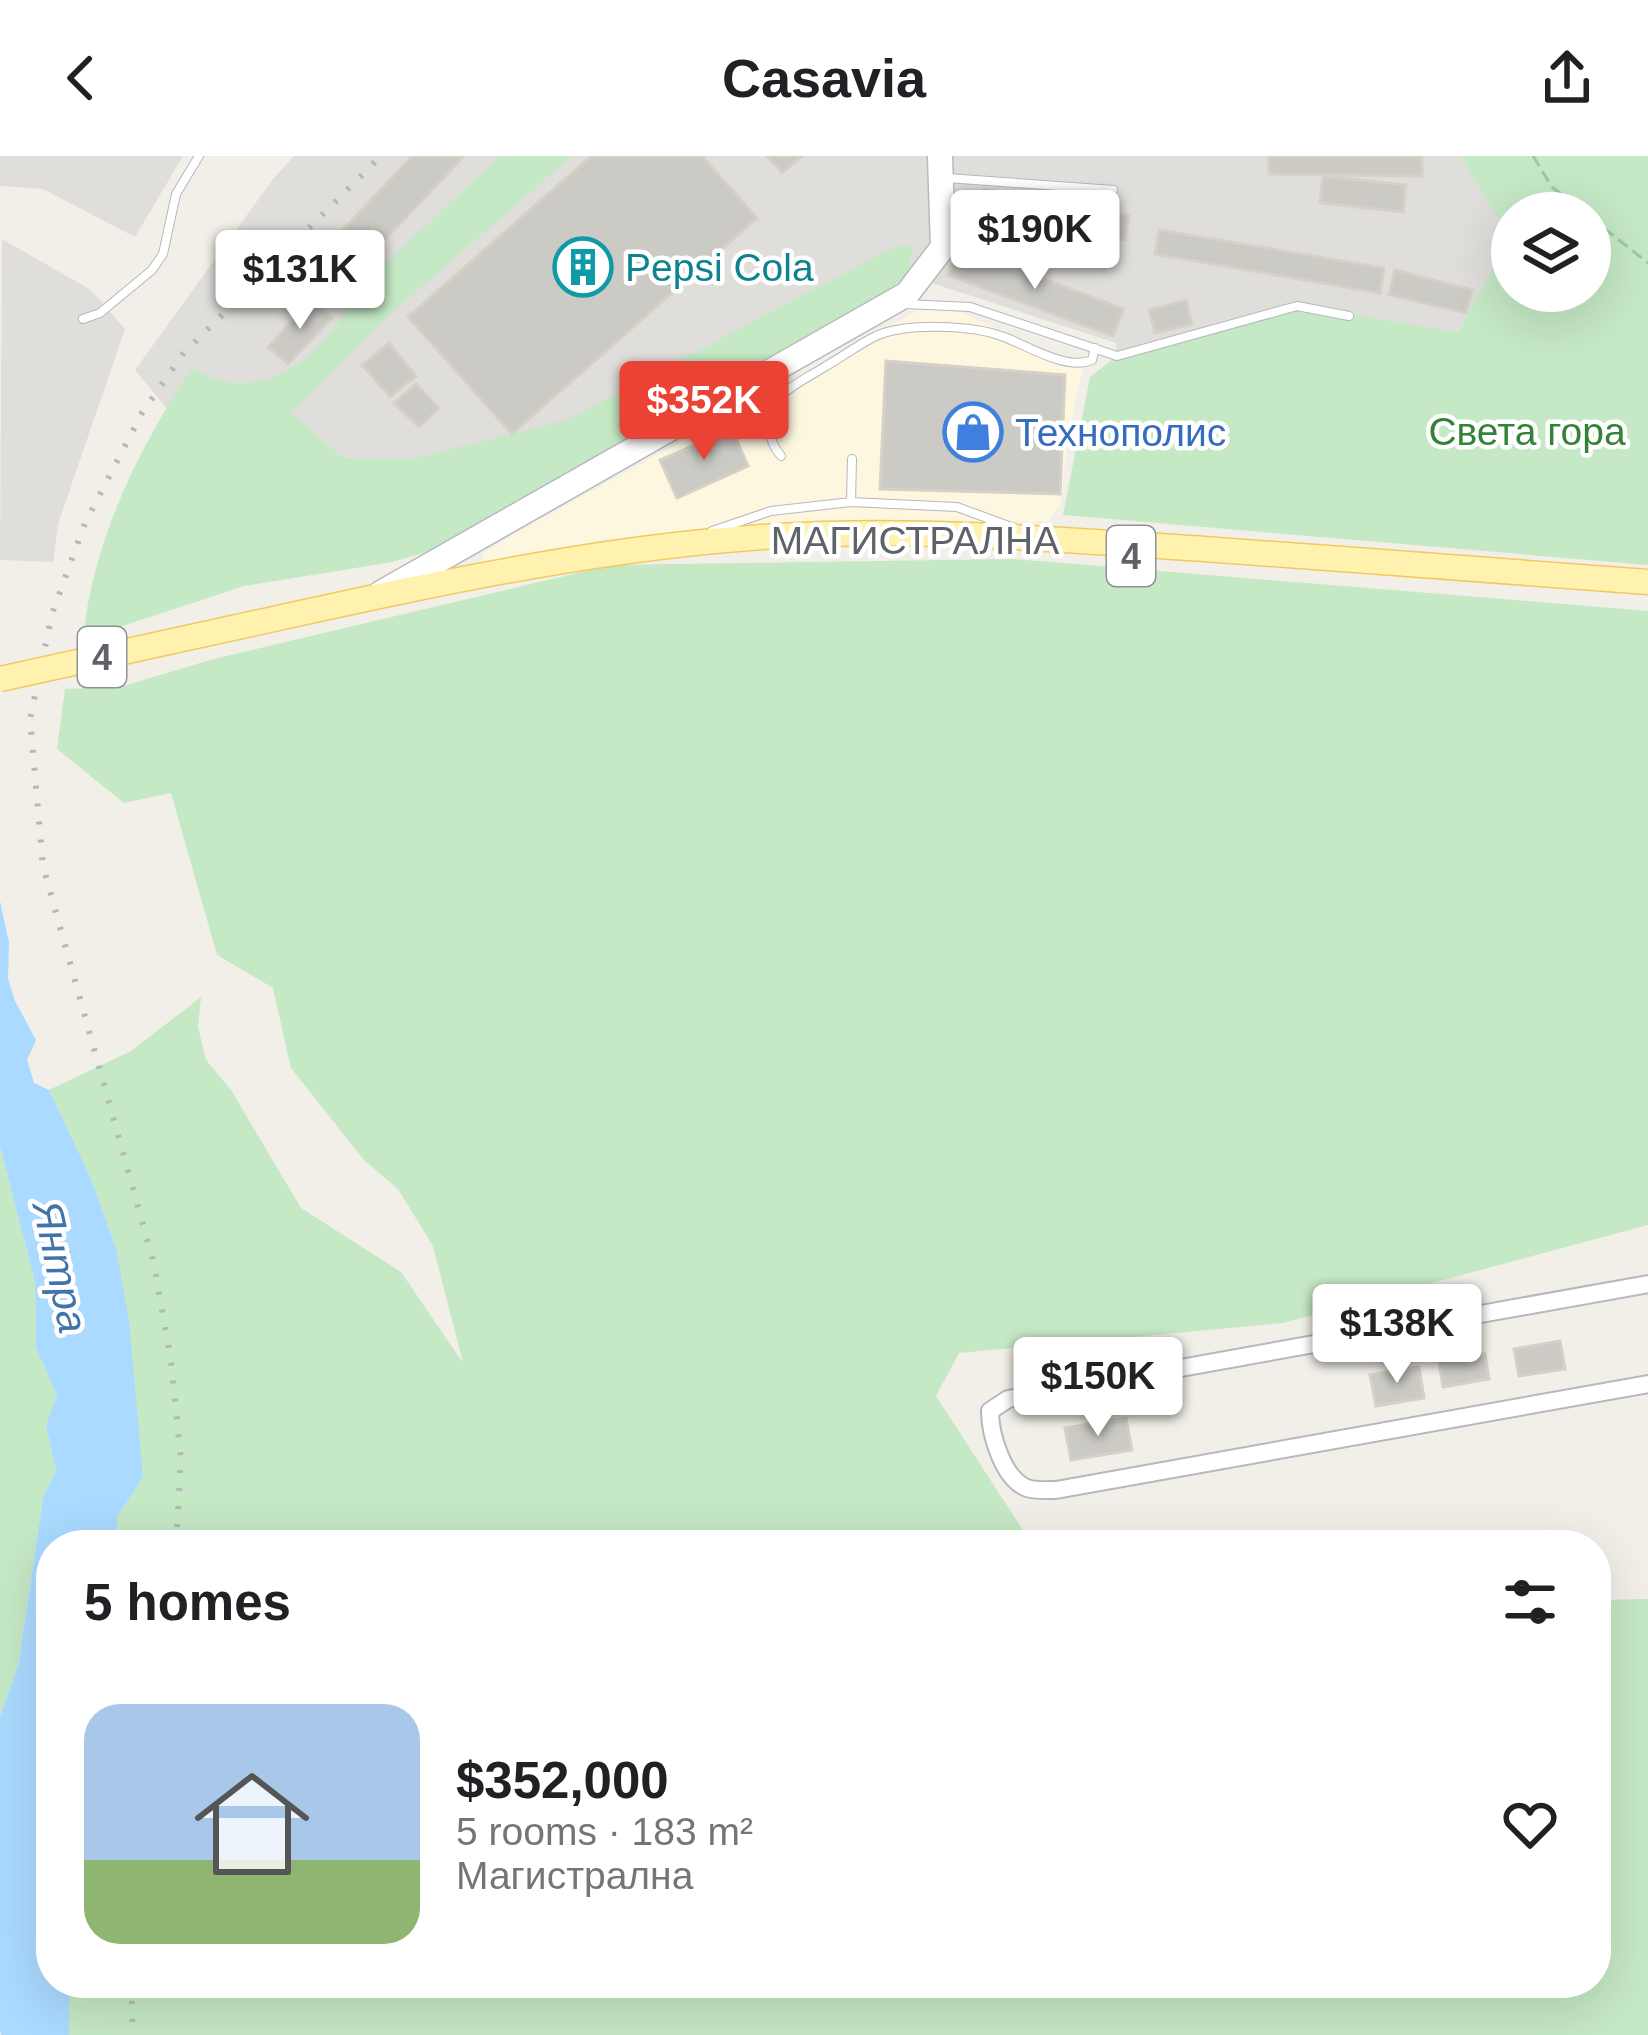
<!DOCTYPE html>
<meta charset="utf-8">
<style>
body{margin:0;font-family:Arial,sans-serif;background:#f6f6f6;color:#202124;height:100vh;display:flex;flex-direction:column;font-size:45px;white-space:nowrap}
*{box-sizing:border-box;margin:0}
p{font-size:39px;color:#757577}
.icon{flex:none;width:66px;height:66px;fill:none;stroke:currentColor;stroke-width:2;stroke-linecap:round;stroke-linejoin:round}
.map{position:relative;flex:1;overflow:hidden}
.details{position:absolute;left:36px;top:1374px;width:1575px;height:468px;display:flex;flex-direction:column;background:#fff;border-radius:48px;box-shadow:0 12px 48px #0002}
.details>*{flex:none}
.controls{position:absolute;left:1491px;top:36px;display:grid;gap:24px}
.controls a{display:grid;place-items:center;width:120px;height:120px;border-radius:50%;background:#fff;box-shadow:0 12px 48px #0002;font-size:60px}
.price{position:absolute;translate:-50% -102px;padding:0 27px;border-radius:12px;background:#fff;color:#222;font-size:39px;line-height:78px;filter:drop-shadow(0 3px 6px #0008)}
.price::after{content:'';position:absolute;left:50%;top:72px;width:36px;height:27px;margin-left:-18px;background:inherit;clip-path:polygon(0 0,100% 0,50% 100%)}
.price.current{background:#ea4335;color:#fff}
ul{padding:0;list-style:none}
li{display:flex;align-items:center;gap:36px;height:300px;padding:0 48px}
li+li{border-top:3px solid #e0e0e0}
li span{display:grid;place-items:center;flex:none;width:336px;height:240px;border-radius:36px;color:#555}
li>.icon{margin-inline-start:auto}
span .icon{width:144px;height:144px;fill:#fffc;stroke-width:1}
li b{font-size:51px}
h2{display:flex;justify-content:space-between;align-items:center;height:144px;padding:0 48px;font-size:51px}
header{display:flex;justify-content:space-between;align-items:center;height:156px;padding:0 48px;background:#fff;font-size:54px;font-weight:700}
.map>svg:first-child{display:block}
.commercial{fill:#fef7e0}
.industrial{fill:#e0deda}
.green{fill:#c5e8c5;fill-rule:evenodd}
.water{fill:#aadaff}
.building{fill:#cccac5;stroke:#d6d1c6;stroke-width:3}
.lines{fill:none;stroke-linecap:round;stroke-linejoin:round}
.lane-casing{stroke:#b5b8bc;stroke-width:10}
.street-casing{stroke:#b5b8bc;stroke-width:20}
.secondary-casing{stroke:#b6babf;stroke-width:27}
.primary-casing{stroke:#f2c960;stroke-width:27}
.path{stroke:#9cc7a9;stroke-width:3;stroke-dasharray:12 6;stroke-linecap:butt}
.lane{stroke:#fff;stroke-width:8}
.street{stroke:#fff;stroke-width:16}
.secondary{stroke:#fff;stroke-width:24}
.primary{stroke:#fff2af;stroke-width:24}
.rail{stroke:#b6b7b8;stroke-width:6;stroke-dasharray:3 15;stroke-linecap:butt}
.primary-bridge-casing{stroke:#f2c960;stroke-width:27;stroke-linecap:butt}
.primary-bridge{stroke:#fff2af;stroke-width:24}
.labels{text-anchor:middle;stroke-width:9;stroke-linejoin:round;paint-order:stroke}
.shield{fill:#fff;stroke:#8f9295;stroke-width:3}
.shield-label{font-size:36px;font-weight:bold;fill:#5f6368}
.culture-label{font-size:39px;fill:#0d838f;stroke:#fff;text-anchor:start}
.park-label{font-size:39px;fill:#348238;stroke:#fff}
.shop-label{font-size:39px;fill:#366cbe;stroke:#fff;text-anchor:start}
.street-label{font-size:39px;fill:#5f6368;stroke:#fff}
.water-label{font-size:42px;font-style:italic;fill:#4174aa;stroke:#fff}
</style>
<header><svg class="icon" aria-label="back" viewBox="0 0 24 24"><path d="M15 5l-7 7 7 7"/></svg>Casavia<svg class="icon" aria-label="share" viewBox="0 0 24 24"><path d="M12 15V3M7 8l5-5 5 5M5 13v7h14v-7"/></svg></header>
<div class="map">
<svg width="1648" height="1879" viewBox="0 0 1648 1879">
<rect width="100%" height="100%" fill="#f1efe8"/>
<path class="commercial" d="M935,145L1083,212L1068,277L1061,347L1049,365L837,367L605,383L509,409L481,408L484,397L516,377Z"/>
<path class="industrial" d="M0,0H183L135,81L43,33L0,30Z
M294,0H1460L1511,82L1458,176L1349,160L1117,200L1116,187L907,119L560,285L374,362L214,310L135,214L273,23Z
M2,83L91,134L125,173L58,368L53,406L0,404Z"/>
<path class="green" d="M500,0H572L395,154L291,257L343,302L412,303L567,264L888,94L904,88L913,94L907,119L884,138L461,386L392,406L244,430L83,483C93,384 137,296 191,213C205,218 222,227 237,227C295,229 335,179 359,132Z
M1460,0H1648V409L1063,359L1090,221L1117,200L1297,150L1458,176L1510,82ZM1512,57H1590V135H1512Z
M1013,403L1648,455V1069L1283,1167L959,1197L936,1240L1021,1371L1027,1389H117V1361L143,1321L116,1092L89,1018L49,934L131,895L201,841L198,871L206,904L231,934L301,1052L401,1116L463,1207L433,1090L398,1033L364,1004L291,912L273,832L217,799L171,637L124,647L57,593L65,533L120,531L210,504L611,409Z
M0,990L35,1126L36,1192L57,1239L46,1269L56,1314L43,1342L19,1506L0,1561Z
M1648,1443V1879H69V1827H1596V1444Z"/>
<path class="water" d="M0,745L9,787L8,823L15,845L36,884L27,904L34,927L49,934L89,1018L116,1092L129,1164L143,1321L117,1361V1389H51V1827H69V1879H1L0,1875V1561L19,1506L43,1342L56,1314L46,1269L57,1239L36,1192L35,1126L0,990Z"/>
<path class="building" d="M412,0H464L368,102L341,76Z
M591,0H702L757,62L512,278L408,161Z
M767,0H802L782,17Z
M1269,0H1422V20L1269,18Z
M1323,20L1406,29L1403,56L1320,47Z
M984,33L1129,60L1125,84L979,57Z
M1159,74L1384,112L1380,137L1155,98Z
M958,91L1124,153L1113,180L948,119Z
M1395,114L1472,134L1466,157L1389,139Z
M312,143L332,162L288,208L268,191Z
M1186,144L1192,168L1155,177L1149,154Z
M389,187L416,220L390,241L362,209Z
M886,205L1065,219L1060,338L880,333Z
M416,228L439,252L419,271L394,247Z
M732,273L748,310L677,342L660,304Z
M1560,1185L1565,1213L1519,1220L1514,1193Z
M1485,1198L1489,1223L1443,1231L1439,1205Z
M1419,1211L1424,1242L1376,1250L1370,1219Z
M1126,1262L1132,1294L1071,1304L1065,1272Z"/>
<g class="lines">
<g class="lane-casing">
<path id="lane" d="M947,22L1113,34
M905,148L970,151L1117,200L1297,150L1349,160
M83,163L100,157L152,114L163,98L176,38L199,0
M781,300C767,284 764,259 780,241C792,228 811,220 826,210C842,201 858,189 874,181C904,166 973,169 1004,181C1028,190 1067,215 1092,204L1095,192
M851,346L852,303
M712,375L771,355L851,346L957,351L1014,372"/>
</g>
<g class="street-casing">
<path id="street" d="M1648,1128L1008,1243L990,1255C990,1278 1003,1323 1027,1332C1035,1335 1048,1334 1056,1334L1648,1228"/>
</g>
<g class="secondary-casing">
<path id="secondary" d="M381,437L907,138L943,91L940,0"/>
</g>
<g class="primary-casing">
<path id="primary" d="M205,478C408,434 615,384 823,378C950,374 1077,385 1204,393C1352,404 1500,414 1648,426"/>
</g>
<path class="path" d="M1533,0L1552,31L1585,57
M1590,61L1648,107"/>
<use href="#lane" class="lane"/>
<use href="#street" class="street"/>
<use href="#secondary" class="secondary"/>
<use href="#primary" class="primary"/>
<path class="rail" d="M176,1389L181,1303L171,1205L154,1108L43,710L30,563L52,458L85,367L142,257L183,198L381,0
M131,1827L133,1879"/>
<g class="primary-bridge-casing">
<path id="primary-bridge" d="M0,523L205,478"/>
</g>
<use href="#primary-bridge" class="primary-bridge"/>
</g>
<defs>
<g id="building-ring" transform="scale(3)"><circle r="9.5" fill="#fff" stroke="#0f9aa8" stroke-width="1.5"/><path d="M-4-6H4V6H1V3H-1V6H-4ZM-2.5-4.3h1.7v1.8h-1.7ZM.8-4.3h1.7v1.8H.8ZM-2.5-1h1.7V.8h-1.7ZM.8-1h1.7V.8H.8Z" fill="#0f9aa8"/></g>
<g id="shop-ring" transform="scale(3)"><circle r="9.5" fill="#fff" stroke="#3f7fe0" stroke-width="1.5"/><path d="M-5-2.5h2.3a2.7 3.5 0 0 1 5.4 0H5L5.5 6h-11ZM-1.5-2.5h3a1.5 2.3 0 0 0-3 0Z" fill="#3f7fe0"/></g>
</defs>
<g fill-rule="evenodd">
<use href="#building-ring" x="583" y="111"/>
<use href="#shop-ring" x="973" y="276"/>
</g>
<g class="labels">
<g class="shield">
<rect x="1107" y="370" width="48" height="60" rx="9"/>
<rect x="78" y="471" width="48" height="60" rx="9"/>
</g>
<g class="shield-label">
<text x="1131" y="413">4</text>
<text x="102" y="514">4</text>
</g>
<g class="culture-label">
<text x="625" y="125">Pepsi Cola</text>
</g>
<g class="park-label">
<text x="1527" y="289">Света гора</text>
</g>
<g class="shop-label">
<text x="1015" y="290">Технополис</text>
</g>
<g class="street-label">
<text x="915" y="398">МАГИСТРАЛНА</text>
</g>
<g class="water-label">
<text transform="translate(61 1111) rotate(78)" y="15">Янтра</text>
</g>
</g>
</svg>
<div class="controls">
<a><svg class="icon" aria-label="layers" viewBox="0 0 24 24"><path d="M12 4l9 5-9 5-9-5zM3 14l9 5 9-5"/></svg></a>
</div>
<b class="price" style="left:1035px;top:136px">$190K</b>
<b class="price" style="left:300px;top:176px">$131K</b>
<b class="price current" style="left:704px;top:307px">$352K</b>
<b class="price" style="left:1397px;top:1230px">$138K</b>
<b class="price" style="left:1098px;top:1283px">$150K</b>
<section class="details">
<h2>5 homes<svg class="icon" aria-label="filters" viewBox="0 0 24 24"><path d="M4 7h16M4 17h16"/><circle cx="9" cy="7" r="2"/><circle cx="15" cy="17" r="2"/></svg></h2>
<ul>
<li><span style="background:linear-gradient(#a9c7e8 65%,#8fb573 0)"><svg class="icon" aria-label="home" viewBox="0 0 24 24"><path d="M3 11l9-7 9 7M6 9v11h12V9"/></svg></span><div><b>$352,000</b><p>5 rooms · 183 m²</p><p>Магистрална</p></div><svg class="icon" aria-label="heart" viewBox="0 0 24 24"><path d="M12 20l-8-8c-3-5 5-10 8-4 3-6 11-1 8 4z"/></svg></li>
</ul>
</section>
</div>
